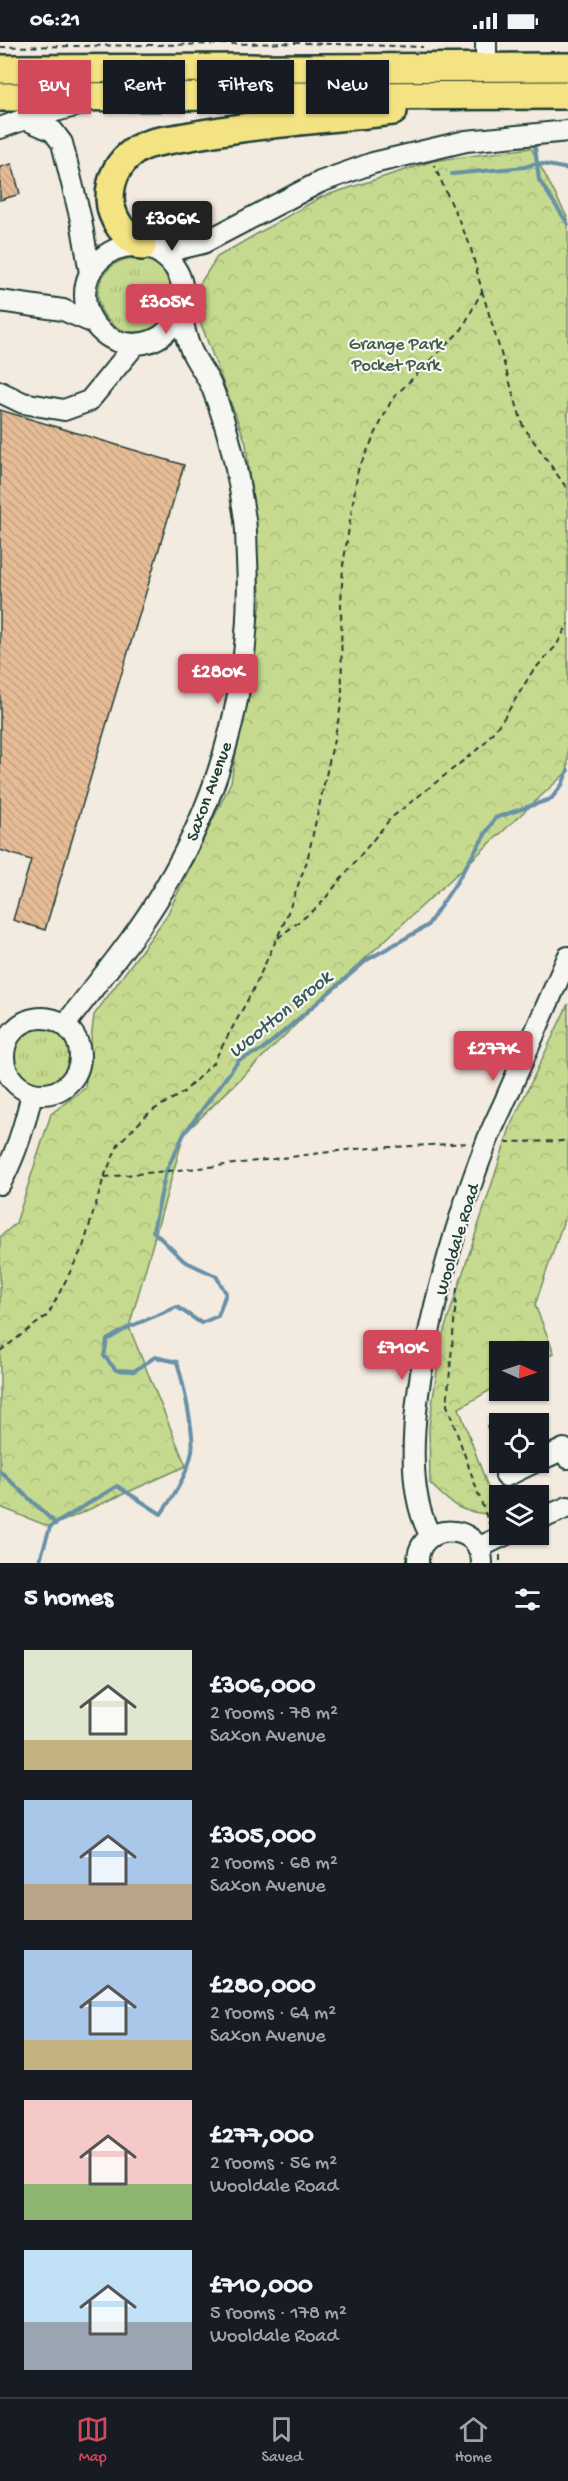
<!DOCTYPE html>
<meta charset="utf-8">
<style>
body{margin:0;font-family:"Gochi Hand",sans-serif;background:#242831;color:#f1f3f6;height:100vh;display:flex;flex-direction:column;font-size:22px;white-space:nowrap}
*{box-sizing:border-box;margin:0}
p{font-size:20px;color:#9ea1a6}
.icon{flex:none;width:33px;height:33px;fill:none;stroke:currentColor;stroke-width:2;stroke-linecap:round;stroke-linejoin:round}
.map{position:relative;height:1521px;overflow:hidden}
.drawer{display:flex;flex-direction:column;background:#171b24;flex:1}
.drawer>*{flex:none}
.banner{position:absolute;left:18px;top:18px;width:532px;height:54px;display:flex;gap:12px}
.needle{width:39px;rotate:93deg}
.controls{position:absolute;left:489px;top:1299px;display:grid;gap:12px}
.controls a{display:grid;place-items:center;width:60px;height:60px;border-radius:0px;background:#171b24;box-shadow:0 2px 4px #0004;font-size:30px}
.price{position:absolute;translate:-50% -51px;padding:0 14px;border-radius:6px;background:#d1495b;color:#fff;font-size:20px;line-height:39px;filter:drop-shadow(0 2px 3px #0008)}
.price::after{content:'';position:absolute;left:50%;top:36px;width:18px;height:14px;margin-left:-9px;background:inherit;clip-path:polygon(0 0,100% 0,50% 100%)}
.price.selected{background:#222;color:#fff}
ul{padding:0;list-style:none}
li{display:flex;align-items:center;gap:18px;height:150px;padding:0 24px}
li span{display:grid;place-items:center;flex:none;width:168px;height:120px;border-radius:0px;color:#555}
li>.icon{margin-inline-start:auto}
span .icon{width:72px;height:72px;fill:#fffc;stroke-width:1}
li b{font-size:26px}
h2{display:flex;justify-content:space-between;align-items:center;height:72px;padding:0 24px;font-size:26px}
.pill{padding:0 21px;border-radius:0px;background:#171b24;box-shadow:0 2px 4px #0004;font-size:21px;line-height:54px}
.pill.selected{background:#d1495b;color:#fff}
.status{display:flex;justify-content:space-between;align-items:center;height:42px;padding:0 30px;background:#171b24;direction:ltr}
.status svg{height:16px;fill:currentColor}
.dock{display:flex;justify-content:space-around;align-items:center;height:84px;border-top:2px solid #363941;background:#171b24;font-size:16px;color:#9ea1a6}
.dock a{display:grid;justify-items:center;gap:3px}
.dock .selected{color:#d1495b}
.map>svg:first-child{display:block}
.grass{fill:url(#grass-tufts);stroke:#728c62;stroke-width:1.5}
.park{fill:url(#park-crowns);stroke:#728c62;stroke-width:1.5}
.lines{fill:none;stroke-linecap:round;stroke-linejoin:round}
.stream{stroke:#6890a7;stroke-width:4}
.building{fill:url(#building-back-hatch);stroke:#1f3d34;stroke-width:1.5}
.minor-casing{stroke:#1f3d34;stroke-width:24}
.highway-casing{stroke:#1f3d34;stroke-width:32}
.path{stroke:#1f3d34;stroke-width:2;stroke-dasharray:6 4.5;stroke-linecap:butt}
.minor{stroke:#f6f6f2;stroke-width:20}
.highway{stroke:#f4e382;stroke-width:27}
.labels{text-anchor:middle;stroke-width:4.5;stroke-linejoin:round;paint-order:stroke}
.park-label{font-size:18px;fill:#405c46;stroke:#f6f6f2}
.street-label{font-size:18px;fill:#1f3d34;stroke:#f6f6f2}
.water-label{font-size:20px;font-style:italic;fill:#37595a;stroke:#f6f6f2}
</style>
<div class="status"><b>06:21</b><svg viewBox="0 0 49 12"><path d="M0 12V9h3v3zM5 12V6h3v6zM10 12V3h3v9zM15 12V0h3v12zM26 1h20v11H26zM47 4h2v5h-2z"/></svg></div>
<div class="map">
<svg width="568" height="1521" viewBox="0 0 568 1521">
<defs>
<pattern id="grass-tufts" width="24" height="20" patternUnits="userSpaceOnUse" patternTransform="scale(1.5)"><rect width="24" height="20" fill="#c6da8f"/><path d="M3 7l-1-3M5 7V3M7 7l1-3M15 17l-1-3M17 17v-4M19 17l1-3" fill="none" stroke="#aabc7c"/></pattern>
<pattern id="park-crowns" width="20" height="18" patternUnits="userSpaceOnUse" patternTransform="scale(1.5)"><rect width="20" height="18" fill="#c6da8f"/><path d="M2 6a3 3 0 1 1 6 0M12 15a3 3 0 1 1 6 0" fill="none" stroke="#aabc7c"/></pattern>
<pattern id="building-back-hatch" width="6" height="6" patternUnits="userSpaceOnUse" patternTransform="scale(1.5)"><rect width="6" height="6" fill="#e6bc96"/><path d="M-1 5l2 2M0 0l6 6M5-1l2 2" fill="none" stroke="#c5a282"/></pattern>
</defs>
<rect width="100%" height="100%" fill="#f3eae0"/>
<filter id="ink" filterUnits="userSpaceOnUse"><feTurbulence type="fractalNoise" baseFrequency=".0167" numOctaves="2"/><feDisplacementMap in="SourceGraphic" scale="12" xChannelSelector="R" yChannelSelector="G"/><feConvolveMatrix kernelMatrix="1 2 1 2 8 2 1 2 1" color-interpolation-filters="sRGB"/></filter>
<g filter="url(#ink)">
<path class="grass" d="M98 253a37 37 0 1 1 74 0a37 37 0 1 1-74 0Z
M13 1014a29 29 0 1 1 58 0a29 29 0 1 1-58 0Z"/>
<path class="park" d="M531,106L568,177V729L329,950L184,1092L129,1285L186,1424L50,1485L0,1465V1195L16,1181L51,1072L85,1046L94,973L166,875L231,740L261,561L246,401L196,269L199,243L217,215L321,155L433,119Z
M568,962V1166L535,1263L554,1311L539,1320L538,1310H500L499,1343L459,1366L498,1473C461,1470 456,1468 430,1441L429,1384L442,1295L511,1083Z"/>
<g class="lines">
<path class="stream" d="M535,105L539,138L568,182
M452,132L525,125L537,121L568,127
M0,1429L56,1482
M39,1521L50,1485L117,1444L161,1472C174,1454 188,1432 192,1409C195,1393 182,1336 177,1320L155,1315L134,1329L116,1328L104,1314L107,1298L129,1285L177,1265L201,1281L218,1274L226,1251L216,1234L184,1219L153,1189L166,1129L184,1092L239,1018L262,1008L367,918L427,884L456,841L495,776L551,757L562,743L568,728"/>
</g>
<path class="building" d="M12,122L20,152L0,158V125Z
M0,368L184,423L45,888L13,878L31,818L0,808Z
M495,1381L498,1386L489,1390L487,1384Z"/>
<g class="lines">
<g class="minor-casing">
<path id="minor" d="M486,24V0
M25,77L53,89L62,101L81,178L90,231
M0,86L25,77L83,62
M85 253a49 49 0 1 1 98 0a49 49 0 1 1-98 0Z
M151,207H178L203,201L320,140L373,121L466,99L568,89
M0,259L63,268L94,281
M0,350L23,361L64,368L89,359L135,303
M4 1014a38 38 0 1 1 76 0a38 38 0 1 1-76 0Z
M65,983C99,938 136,895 164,847C224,748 253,632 247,517C246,502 247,486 244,471C238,431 228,386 213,348C208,334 197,322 191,308C185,295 183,282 181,269
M0,1142C16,1113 25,1083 32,1051
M538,1419L564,1407L568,1416
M506,1434L535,1420
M538,1478L568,1465
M431,1494C381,1411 452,1189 486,1102C492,1085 501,1069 508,1052C528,1007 548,961 568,915
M478,1506L507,1492
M418,1521C416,1479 482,1479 482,1521"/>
</g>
<g class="highway-casing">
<path id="highway" d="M0,27L568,25
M0,55L568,53
M142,204C125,195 111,178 110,157C110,136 118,120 136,108C149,99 169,98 185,95C253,82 324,77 393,69"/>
</g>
<path class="path" d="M0,5L302,1L423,5
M482,249L523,384L568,448
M278,896L319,864L391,776L483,703L504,676L532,630L556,604L568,582
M505,1100L568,1099
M104,1135L119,1101L150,1070L184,1050L213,1021L252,950L284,881L307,819L339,675L342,655L341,561L343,524L358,428L392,357L462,287L482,249L470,203L434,123
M457,1246L447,1363L489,1482
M0,1309L48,1273L83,1205L104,1135L209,1125L354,1107L469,1101
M500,1513V1521"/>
<use href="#minor" class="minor"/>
<use href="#highway" class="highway"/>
</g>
</g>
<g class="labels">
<g class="park-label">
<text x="396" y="307">Grange Park<tspan x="396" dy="21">Pocket Park</tspan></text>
</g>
<g class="street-label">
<text transform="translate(208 749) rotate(-70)" y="6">Saxon Avenue</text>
<text transform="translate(456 1197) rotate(-73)" y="6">Wooldale Road</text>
</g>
<g class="water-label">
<text transform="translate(279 971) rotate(-39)" y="7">Wootton Brook</text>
</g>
</g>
</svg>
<div class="controls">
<a><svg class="needle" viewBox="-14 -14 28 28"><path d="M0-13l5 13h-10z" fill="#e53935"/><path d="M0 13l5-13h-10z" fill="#9ea1a6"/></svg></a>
<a><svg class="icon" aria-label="locate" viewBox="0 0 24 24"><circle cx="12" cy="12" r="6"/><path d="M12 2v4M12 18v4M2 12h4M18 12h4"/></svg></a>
<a><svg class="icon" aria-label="layers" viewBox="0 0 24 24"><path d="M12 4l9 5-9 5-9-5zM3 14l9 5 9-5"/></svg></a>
</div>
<b class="price selected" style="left:172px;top:210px">£306K</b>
<b class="price" style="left:166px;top:293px">£305K</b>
<b class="price" style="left:218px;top:663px">£280K</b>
<b class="price" style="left:493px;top:1040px">£277K</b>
<b class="price" style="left:402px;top:1339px">£710K</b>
<div class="banner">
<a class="pill selected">Buy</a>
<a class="pill">Rent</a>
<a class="pill">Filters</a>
<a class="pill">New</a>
</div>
</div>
<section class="drawer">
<h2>5 homes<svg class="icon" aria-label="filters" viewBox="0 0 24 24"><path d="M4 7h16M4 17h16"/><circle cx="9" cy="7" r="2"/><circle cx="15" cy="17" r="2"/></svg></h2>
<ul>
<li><span style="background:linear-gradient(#dfe7d0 75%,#c2b280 0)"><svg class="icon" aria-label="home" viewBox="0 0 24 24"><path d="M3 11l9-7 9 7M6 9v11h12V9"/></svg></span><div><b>£306,000</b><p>2 rooms · 78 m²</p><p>Saxon Avenue</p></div></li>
<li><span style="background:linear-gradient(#a9c7e8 70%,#b9a48a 0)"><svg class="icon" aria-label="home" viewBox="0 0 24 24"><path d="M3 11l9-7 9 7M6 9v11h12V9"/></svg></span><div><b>£305,000</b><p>2 rooms · 68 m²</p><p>Saxon Avenue</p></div></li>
<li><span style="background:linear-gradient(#a9c7e8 75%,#c2b280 0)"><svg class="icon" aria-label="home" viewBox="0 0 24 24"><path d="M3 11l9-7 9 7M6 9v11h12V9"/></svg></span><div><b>£280,000</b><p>2 rooms · 64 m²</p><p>Saxon Avenue</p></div></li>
<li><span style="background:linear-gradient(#f6c9c9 70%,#8fb573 0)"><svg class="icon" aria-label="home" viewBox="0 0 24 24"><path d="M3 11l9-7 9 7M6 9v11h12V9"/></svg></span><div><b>£277,000</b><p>2 rooms · 56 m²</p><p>Wooldale Road</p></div></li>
<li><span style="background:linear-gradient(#bfe0f5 60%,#9aa5b1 0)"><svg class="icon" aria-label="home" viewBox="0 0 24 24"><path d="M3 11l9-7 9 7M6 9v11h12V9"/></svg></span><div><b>£710,000</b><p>5 rooms · 178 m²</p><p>Wooldale Road</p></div></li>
</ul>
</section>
<nav class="dock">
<a class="selected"><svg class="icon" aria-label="map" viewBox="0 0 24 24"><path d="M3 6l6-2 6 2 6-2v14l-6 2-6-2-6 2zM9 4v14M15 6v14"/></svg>Map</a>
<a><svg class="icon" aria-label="saved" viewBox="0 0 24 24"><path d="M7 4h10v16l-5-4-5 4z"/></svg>Saved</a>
<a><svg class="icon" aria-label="home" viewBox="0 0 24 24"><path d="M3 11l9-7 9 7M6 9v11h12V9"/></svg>Home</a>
</nav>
